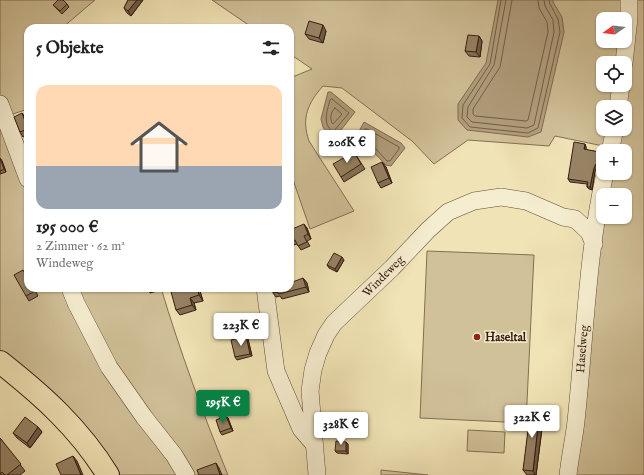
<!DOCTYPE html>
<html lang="de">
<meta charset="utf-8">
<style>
body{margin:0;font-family:"IM FELL English",serif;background:#f6f6f6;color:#222;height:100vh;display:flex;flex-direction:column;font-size:15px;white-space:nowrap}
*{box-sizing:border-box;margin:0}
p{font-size:13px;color:#767676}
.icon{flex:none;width:22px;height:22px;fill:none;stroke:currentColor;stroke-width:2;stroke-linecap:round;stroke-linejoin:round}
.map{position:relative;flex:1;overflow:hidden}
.sheet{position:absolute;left:24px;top:24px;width:270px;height:268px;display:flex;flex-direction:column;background:#fff;border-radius:12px;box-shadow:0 1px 3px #0004}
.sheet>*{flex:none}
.needle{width:26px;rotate:256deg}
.controls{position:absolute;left:596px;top:12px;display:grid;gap:8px}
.controls a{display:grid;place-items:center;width:36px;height:36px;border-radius:8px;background:#fff;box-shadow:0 1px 3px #0004;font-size:20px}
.price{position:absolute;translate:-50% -34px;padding:0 9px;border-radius:4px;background:#fff;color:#222;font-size:13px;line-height:26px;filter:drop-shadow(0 1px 2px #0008)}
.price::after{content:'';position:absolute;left:50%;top:24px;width:12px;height:9px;margin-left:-6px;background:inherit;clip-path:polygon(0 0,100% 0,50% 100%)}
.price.on{background:#0b8043;color:#fff}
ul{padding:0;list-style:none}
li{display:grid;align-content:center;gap:8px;height:212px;padding:0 12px}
li span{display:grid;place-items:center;height:124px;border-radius:12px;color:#555}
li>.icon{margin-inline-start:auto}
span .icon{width:72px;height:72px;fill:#fffc;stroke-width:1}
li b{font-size:17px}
h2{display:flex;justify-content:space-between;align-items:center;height:48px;padding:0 12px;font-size:17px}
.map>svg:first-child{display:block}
.green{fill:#d1c199;stroke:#846e54;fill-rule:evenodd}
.water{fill:#b19f7d;stroke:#806a51}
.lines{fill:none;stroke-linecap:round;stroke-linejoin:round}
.shore{stroke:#745d46;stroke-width:1}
.minor-casing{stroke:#654d38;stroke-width:18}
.major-casing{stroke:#371b0f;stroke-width:24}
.minor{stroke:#f5edcf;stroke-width:17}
.major{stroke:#f0e3b5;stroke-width:22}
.wall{fill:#827157;stroke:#371b0f}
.shaded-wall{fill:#6a5c47;stroke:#371b0f}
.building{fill:#978365;stroke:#371b0f}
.poi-dot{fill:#8f2418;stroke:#f5edcf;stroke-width:1.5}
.labels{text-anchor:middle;stroke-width:3;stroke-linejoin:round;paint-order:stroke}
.street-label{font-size:12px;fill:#371b0f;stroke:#f5edcf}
.poi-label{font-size:12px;font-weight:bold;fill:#371b0f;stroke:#f5edcf;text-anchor:start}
</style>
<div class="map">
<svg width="644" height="475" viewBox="0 0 644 475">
<rect width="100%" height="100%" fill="#f0e3b5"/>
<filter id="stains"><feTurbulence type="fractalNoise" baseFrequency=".005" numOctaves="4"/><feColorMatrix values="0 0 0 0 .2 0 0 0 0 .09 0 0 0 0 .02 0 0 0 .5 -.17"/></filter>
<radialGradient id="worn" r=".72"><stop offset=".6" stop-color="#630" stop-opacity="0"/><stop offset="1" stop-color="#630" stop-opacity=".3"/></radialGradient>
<path class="green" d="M0,0H95L62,28H28V109L4,117L28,179V288H161C180,351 203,414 228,475H108L0,362Z
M212,0H644V475H571L600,224H595L606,173H625V151H611V148L608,147L555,136L549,146L468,140L434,164L412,141L342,88L323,86C308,103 301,118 309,141L354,211L310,229L290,171V78L312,69L290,54V28H253ZM603,19H625V41H603ZM603,63H625V85H603ZM603,107H625V129H603ZM603,195H625V217H603Z
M427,251L534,255L526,423L420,418Z
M468,430L505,432L504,453L467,451Z
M381,470L428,475H381Z"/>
<path class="water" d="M498,0H553V2L562,17L564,32L541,132L528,137L467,130L458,120V104L486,63Z
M328,92H331L355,112L334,139H331L323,127L321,119Z
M364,122L401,143L405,148L391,166L386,165L357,135Z"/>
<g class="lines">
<path class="shore" d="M501,0L490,64L463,105L462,118L470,127L528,133L538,128L560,32L558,19L550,4L549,0
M506,0L494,65L468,107L467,117L472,122L527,128L534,125L554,32L553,20L545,6L544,0
M512,0L500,67L473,109V114L475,116L526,121L528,120L548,32L547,22L539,8L538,0
M332,99L349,113L333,132C322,123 327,112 330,100Z
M335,108L342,114L333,124C329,120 331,111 335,108Z
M365,129H367L399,147V149L390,161H387L363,135Z"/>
<g class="minor-casing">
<path id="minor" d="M624,63L629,18V0
M0,104L28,179
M618,107L621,85
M610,151L615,129
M70,288L76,303L109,367L144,417L174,455L186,475
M265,288L276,371L301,429L314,444
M317,475L310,391L313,370L318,353L326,335L334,323L392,268L428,230L448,212L474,201L501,197L526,201L563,217L575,219L589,232L594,244
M568,475C570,457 574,439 576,421C585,338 587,254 605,173"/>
</g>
<g class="major-casing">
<path id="major" d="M0,362C43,396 79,428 108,475"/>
</g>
<use href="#minor" class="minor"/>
<use href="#major" class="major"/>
</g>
<path class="wall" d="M128,0H143L131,16L127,13L124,8Z
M67,4L69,7L62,14L53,5Z
M326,31L323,43L309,39L305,34Z
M479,36L482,41L480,57L469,56L465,51Z
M22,113L26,119L28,125V135L23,137L20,132Z
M585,144L586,147V150L599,152L603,158V163L598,166L595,171L592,190L589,189L587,187V184L570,182L568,179Z
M354,152L365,169L344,182L341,177Z
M0,158L2,161L6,172L0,174Z
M382,162L386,167L392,183L381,188L378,183Z
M307,228L311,239L307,241L310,246L301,250L297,244L290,246V230Z
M344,260L337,272L329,268L327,265Z
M303,278L307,283L309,292L282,299L280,296L276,297L273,293L290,288Z
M34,288L38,296L29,301L26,296Z
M148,288H168L150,293Z
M199,288L203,301L194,303L196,310L180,315L176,310Z
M246,336L248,339L252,356L237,360L235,357Z
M544,413L536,475H527L523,470Z
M228,418L233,431L222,435L220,432Z
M38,427L42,432L30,448L17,438L13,433Z
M0,438L25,471L20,475H0Z
M348,444V454L337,453L335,451Z"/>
<path class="shaded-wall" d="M137,0H143L131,16L128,11Z
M323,25L326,31L323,43L319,38Z
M479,36L482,41L480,57L476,52Z
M22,113L26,119L28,125V129Z
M585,144L586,147V152L584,149Z
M602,156L603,158V163L601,161Z
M0,158L2,161L6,172L4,169Z
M382,162L386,167L392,183L389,178Z
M596,164L598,166L595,171L592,190L590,187L594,168Z
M304,224L307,228L311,239L308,234Z
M342,257L344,260L337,272L335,269Z
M303,278L307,283L309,292L306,287Z
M197,288H199L203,301L199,295Z
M190,298L194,303L196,310L192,305Z
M246,336L248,339L252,356L250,354Z
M540,408L544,413L536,475H535L533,471Z
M226,416L228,418L233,431L231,428Z
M38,427L42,432L30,448L27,443Z
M346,442L348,444V454L346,451Z
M73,456L77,461L83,475H81Z
M216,463L219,468L222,475H220Z"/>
<path class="building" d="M58,0H63L67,4L60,11L53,5Z
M128,0H137L128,11L124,8Z
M309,21L323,25L319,38L305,34Z
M468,35L479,36L476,52L465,51Z
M22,113L28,129L20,132L14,117Z
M574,142L585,144L584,149L599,152L602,156L601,161L596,164L594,168L590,187H587L588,182L568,179Z
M354,152L361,164L341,177L333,164Z
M0,158L4,169L0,171Z
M382,162L389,178L378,183L371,167Z
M304,224L308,234L304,236L307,242L298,246L295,240L290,241V230Z
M334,253L342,257L335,269L327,265Z
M23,270L28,279V288H33L35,291L26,296L14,275Z
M303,278L306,287L279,294L278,292L273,293L272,288H290V283Z
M148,288H157L149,291Z
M170,288H197L199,295L190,298L192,305L176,310Z
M246,336L250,354L235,357L231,340Z
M531,406L540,408L533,471L523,470Z
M226,416L231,428L220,432L216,420Z
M25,417L38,427L27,443L13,433Z
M0,438L21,464L7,475H5L2,472L0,474Z
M336,441L346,442V451H335Z
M73,456L81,475H61L56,464Z
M216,463L220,475H199L197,470Z"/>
<circle class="poi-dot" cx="477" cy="337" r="4"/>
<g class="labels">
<g class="street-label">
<text transform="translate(383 276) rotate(-45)" y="4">Windeweg</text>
<text transform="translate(582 349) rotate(-85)" y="4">Haselweg</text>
</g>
<g class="poi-label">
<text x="485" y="341">Haseltal</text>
</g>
</g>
<rect width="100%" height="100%" filter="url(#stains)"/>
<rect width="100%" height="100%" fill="url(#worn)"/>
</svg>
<div class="controls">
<a><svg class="needle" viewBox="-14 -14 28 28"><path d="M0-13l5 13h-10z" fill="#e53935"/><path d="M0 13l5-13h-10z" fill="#767676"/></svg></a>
<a><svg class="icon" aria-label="locate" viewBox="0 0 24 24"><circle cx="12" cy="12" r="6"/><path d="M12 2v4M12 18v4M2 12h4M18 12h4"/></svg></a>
<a><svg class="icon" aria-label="layers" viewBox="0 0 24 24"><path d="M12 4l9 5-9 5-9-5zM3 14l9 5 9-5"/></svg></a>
<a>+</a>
<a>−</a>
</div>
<b class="price" style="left:347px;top:164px">206K €</b>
<b class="price" style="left:241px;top:347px">223K €</b>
<b class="price on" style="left:223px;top:424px">195K €</b>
<b class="price" style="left:532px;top:439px">322K €</b>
<b class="price" style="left:341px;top:446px">328K €</b>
<section class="sheet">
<h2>5 Objekte<svg class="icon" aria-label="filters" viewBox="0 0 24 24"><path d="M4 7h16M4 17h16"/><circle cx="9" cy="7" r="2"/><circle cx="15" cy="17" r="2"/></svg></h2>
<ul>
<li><span style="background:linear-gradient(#ffd9b3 65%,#9aa5b1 0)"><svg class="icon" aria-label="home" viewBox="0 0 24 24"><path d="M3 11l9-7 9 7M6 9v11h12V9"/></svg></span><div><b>195 000 €</b><p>2 Zimmer · 62 m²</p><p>Windeweg</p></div></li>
</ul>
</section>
</div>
